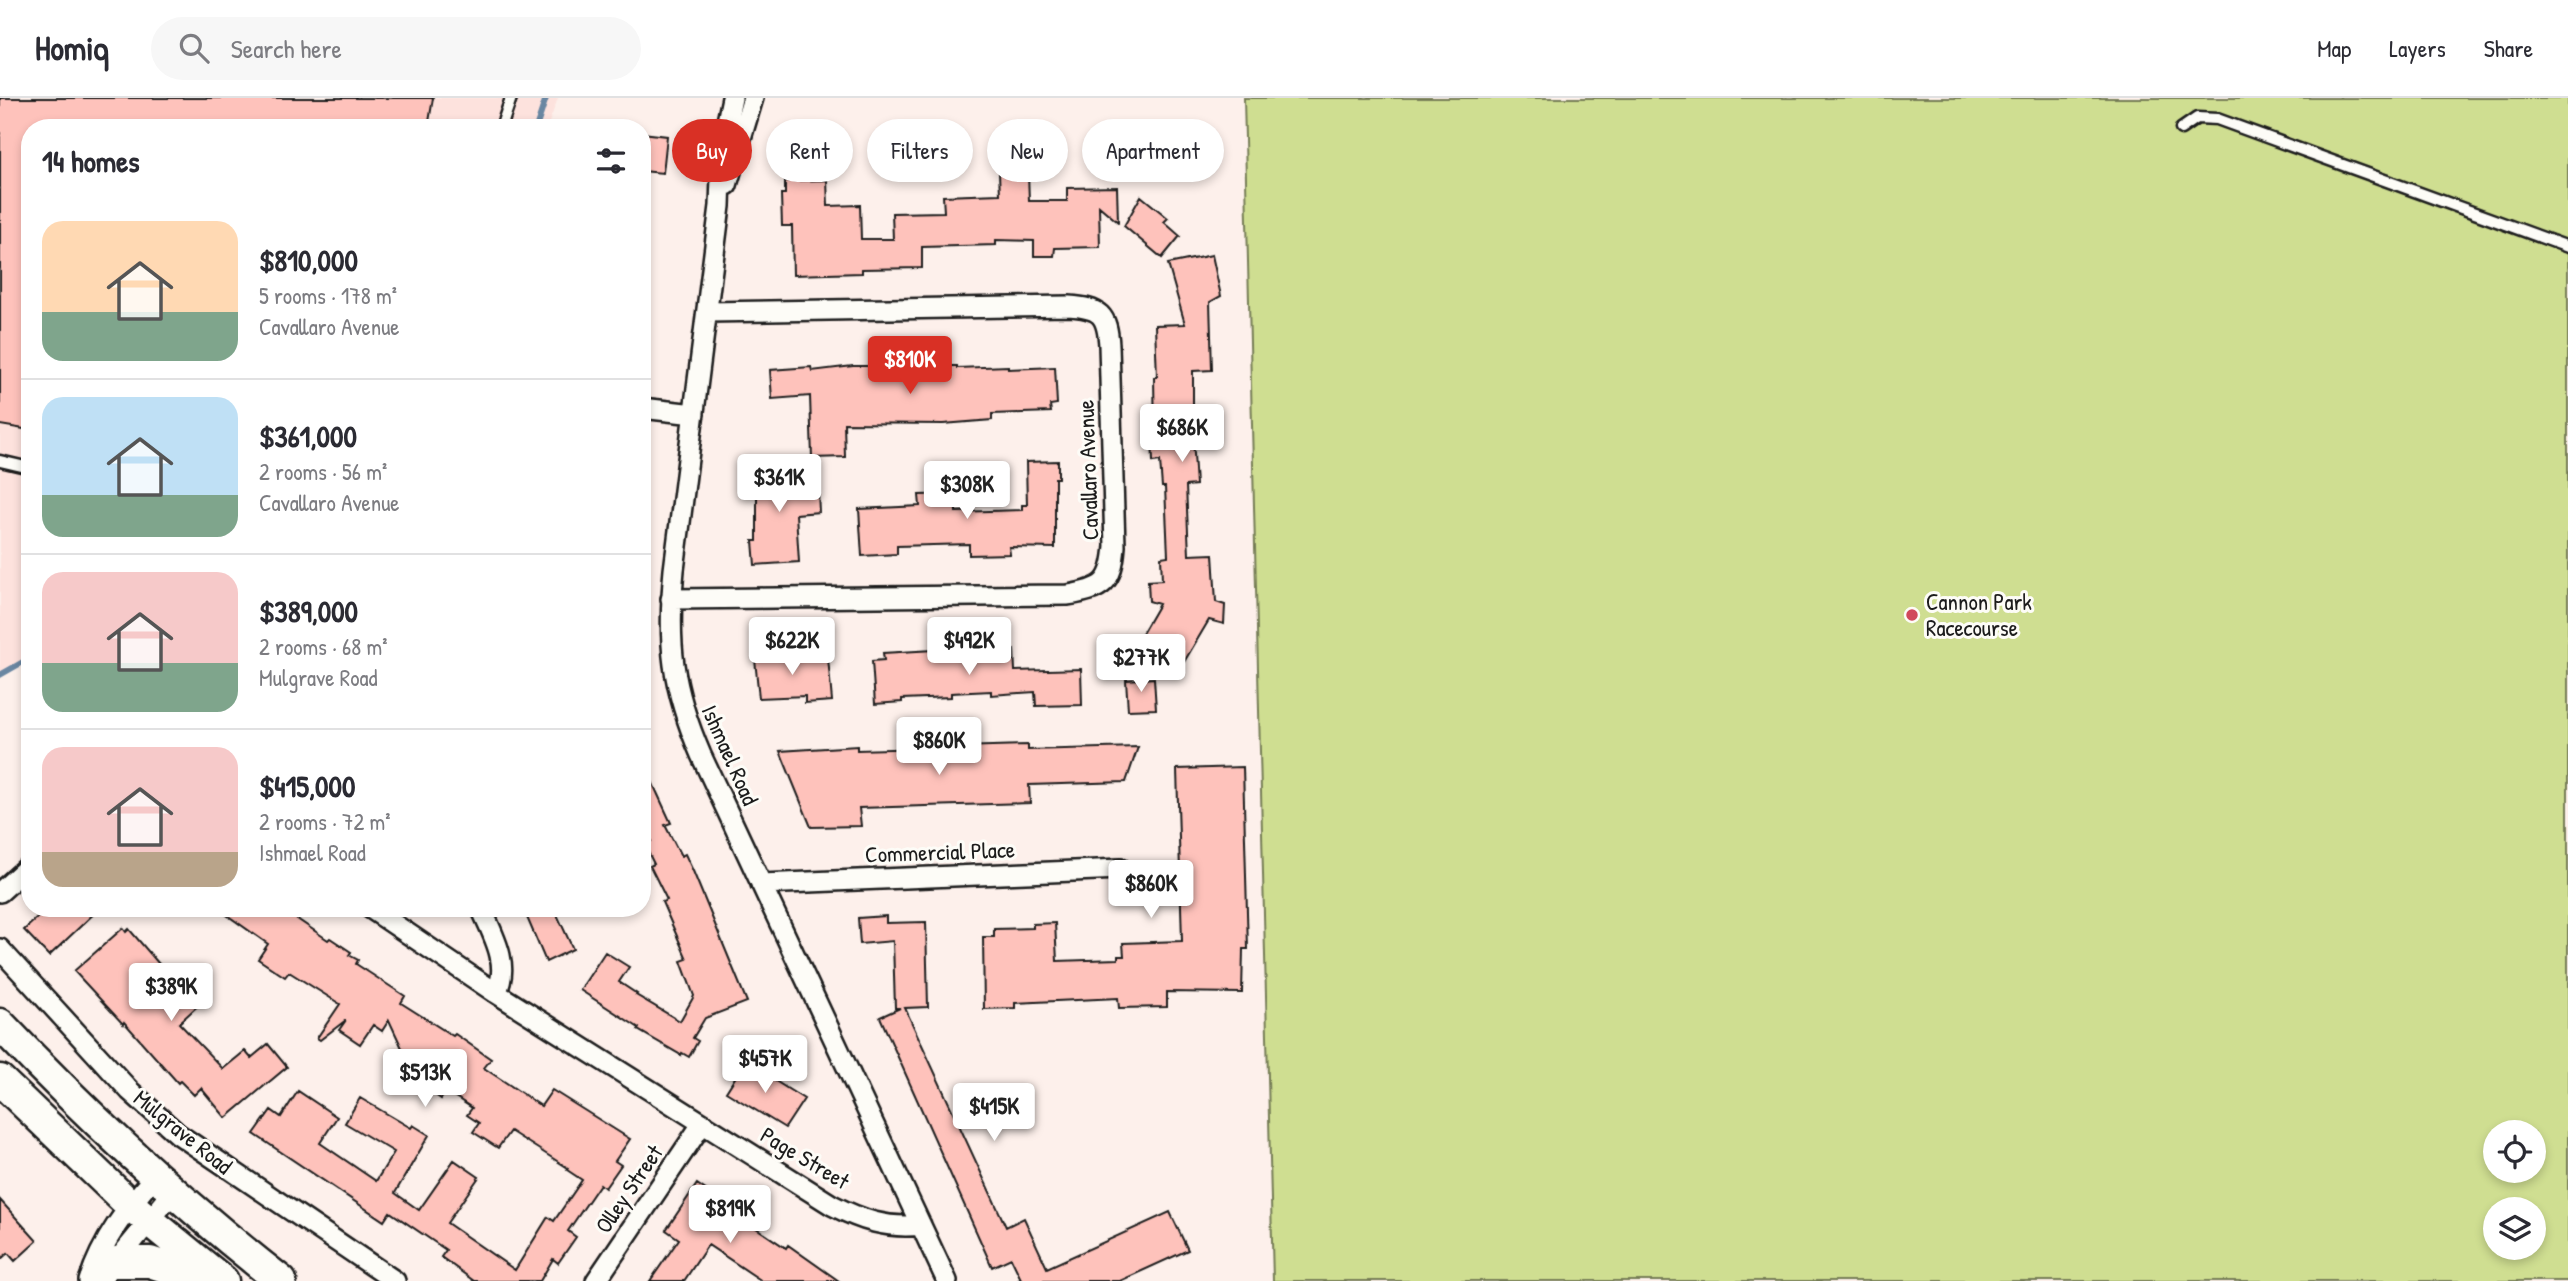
<!DOCTYPE html>
<meta charset="utf-8">
<style>
body{margin:0;font-family:"Patrick Hand",sans-serif;background:#f7f7f7;color:#2b2b33;height:100vh;display:flex;flex-direction:column;font-size:26px;white-space:nowrap}
*{box-sizing:border-box;margin:0}
p{font-size:23px;color:#7c7c81}
.icon{flex:none;width:38px;height:38px;fill:none;stroke:currentColor;stroke-width:2;stroke-linecap:round;stroke-linejoin:round}
.map{position:relative;flex:1;overflow:hidden}
.details{position:absolute;left:21px;top:21px;width:630px;height:798px;display:flex;flex-direction:column;background:#fff;border-radius:28px;box-shadow:0 4px 10px #0003}
.details>*{flex:none}
.top-card{position:absolute;left:672px;top:21px;width:665px;height:63px;display:flex;gap:14px}
.tools{position:absolute;left:2483px;top:1022px;display:grid;gap:14px}
.tools a{display:grid;place-items:center;width:63px;height:63px;border-radius:50%;background:#fff;box-shadow:0 4px 10px #0003;font-size:35px}
.price{position:absolute;translate:-50% -60px;padding:0 16px;border-radius:7px;background:#fff;color:#222;font-size:23px;line-height:46px;filter:drop-shadow(0 2px 4px #0008)}
.price::after{content:'';position:absolute;left:50%;top:42px;width:21px;height:16px;margin-left:-10px;background:inherit;clip-path:polygon(0 0,100% 0,50% 100%)}
.price.active{background:#d93025;color:#fff}
ul{padding:0;list-style:none}
li{display:flex;align-items:center;gap:21px;height:175px;padding:0 21px}
li+li{border-top:2px solid #e1e1e2}
li span{display:grid;place-items:center;flex:none;width:196px;height:140px;border-radius:21px;color:#555}
li>.icon{margin-inline-start:auto}
span .icon{width:84px;height:84px;fill:#fffc;stroke-width:1}
li b{font-size:30px}
h2{display:flex;justify-content:space-between;align-items:center;height:84px;padding:0 21px;font-size:30px}
.tag{padding:0 24px;border-radius:32px;background:#fff;box-shadow:0 4px 10px #0003;font-size:24px;line-height:63px}
.tag.active{background:#d93025;color:#fff}
header{display:flex;align-items:center;gap:42px;box-sizing:border-box;height:98px;padding:0 35px;background:#fff;border-bottom:2px solid #e1e1e2}
header strong{font-size:33px}
nav{display:flex;gap:38px;margin-inline-start:auto;font-size:24px}
.search{width:490px;height:63px;background:#f7f7f7;display:flex;align-items:center;gap:18px;box-sizing:border-box;padding:0 24px;border-radius:38px;color:#7c7c81;font-size:26px}
.map>svg:first-child{display:block}
.built{fill:#fde2dd}
.green{fill:#cfde91;stroke:#767d56;stroke-width:2;fill-rule:evenodd}
.lines{fill:none;stroke-linecap:round;stroke-linejoin:round}
.stream{stroke:#6b87a2;stroke-width:6}
.building{fill:#fec2bb;stroke:#1c1c1c;stroke-width:2}
.service-casing{stroke:#1c1c1c;stroke-width:15}
.minor-casing{stroke:#1c1c1c;stroke-width:24}
.primary-casing{stroke:#1c1c1c;stroke-width:35}
.service{stroke:#fdfcf7;stroke-width:10}
.minor{stroke:#fdfcf7;stroke-width:19}
.primary{stroke:#fdfcf7;stroke-width:30}
.poi-dot{fill:#d1495b;stroke:#fdfcf7;stroke-width:2.5}
.labels{text-anchor:middle;stroke-width:6;stroke-linejoin:round;paint-order:stroke}
.street-label{font-size:23px;fill:#1c1c1c;stroke:#fdfcf7}
.poi-label{font-size:23px;fill:#1c1c1c;stroke:#fdfcf7;text-anchor:start}
</style>
<header>
<strong>Homiq</strong>
<div class="search"><svg class="icon" aria-label="search" viewBox="0 0 24 24"><circle cx="10" cy="10" r="6"/><path d="M15 15l6 6"/></svg>Search here</div>
<nav><a>Map</a><a>Layers</a><a>Share</a></nav>
</header>
<div class="map">
<svg width="2568" height="1183" viewBox="0 0 2568 1183">
<rect width="100%" height="100%" fill="#fdf0eb"/>
<filter id="ink" filterUnits="userSpaceOnUse"><feTurbulence type="fractalNoise" baseFrequency=".0143" numOctaves="2"/><feDisplacementMap in="SourceGraphic" scale="14" xChannelSelector="R" yChannelSelector="G"/><feConvolveMatrix kernelMatrix="1 2 1 2 8 2 1 2 1" color-interpolation-filters="sRGB"/></filter>
<g filter="url(#ink)">
<path class="built" d="M0,0H558L547,30H30V562L0,579Z"/>
<path class="green" d="M1244,0H2568V1183H1273ZM2496,1034H2534V1073H2496ZM2496,1111H2534V1150H2496Z"/>
<g class="lines">
<path class="stream" d="M536,30L546,0
M0,577L30,560"/>
</g>
<path class="building" d="M0,0H433L428,30H30V332L0,327Z
M642,35L667,38L663,75L642,73Z
M999,75H1028L1029,103H1067V90L1117,89L1118,124L1099,108L1100,149L1055,150L1054,158H1034V143L996,142V147L922,149V170L862,171V175L793,177L792,128H782L781,96H785V83L827,82L828,108L860,107L861,141H893L892,115L944,114L943,98L1000,96Z
M1141,98L1168,120L1164,124L1180,138L1162,160L1124,128Z
M1212,157L1221,198L1210,204L1212,272L1193,273V309H1191L1196,387L1186,388L1189,457L1213,456L1216,504L1225,507L1224,526L1209,522L1184,564L1140,539L1159,506L1149,503L1148,483L1162,482L1161,459L1168,458L1165,389H1162L1160,363L1153,364L1152,338L1155,337L1154,279H1157L1155,227L1185,226L1168,166Z
M853,268H957V270L1008,268V271L1055,269L1057,306L1050,307L1051,314L992,316V322L943,326L844,325L845,359L812,360L810,298L772,301L770,272L811,269L812,273Z
M1058,363V380H1055V450L1009,449L1010,456L969,457V446L897,448V456L862,458L859,411L920,408L919,397L956,396V414L1022,412V407H1027L1026,364Z
M757,367H795V396L818,394L819,414L796,416L799,464L755,467L753,443H757Z
M786,550L787,563L828,560L832,603L805,605V598L759,600L754,552Z
M968,550L969,555L1014,552L1015,573L1081,571L1082,607L1036,608L1035,594L991,597V593L951,595V599L902,601V604L875,606L872,563L884,562L883,555Z
M1154,580L1156,611L1128,612L1126,582Z
M1028,647V652L1138,649L1126,684L1029,687L1030,705L859,710L861,728L811,729L780,653L857,648V652Z
M642,662L671,725L665,727L681,758L685,756L693,773L747,904L705,920L693,940L698,943L689,959L682,955L681,957L638,932L639,930L580,892L605,854L629,869L619,884L637,896L636,897L680,923L694,898L681,863L687,861L662,804L667,802L650,768L654,766L644,746L651,743L642,724Z
M1243,669L1248,851H1243L1242,895L1167,894V909L1119,910L1118,900L1015,905V910L984,911L983,839H994V831L1033,830V826L1055,825L1057,863L1118,861V858H1124L1123,845L1182,843L1177,671Z
M48,810H100L49,858L24,832Z
M217,810H281L328,842L330,840L351,854L349,857L358,862L356,866L405,898L401,905L453,938L455,936L491,961L484,970L541,1008L552,992L630,1041L615,1063L621,1067L605,1090L600,1086L568,1133L576,1139L558,1165L553,1161L540,1183H474L441,1159L446,1152L390,1114L384,1123L254,1036L271,1012L281,1019L298,993L337,1019L320,1045L376,1083L394,1054L345,1025L360,1000L411,1030L413,1027L429,1037L395,1095L419,1112L454,1062L479,1079L447,1125L515,1172L548,1119L554,1123L582,1082L567,1072L568,1070L510,1033L498,1050L473,1034L479,1025L467,1017L472,1010L446,993L441,1001L420,986L431,970L402,950L389,922L382,933L373,927L360,946L339,932L346,922L320,942L317,940L340,906L289,874L285,879L258,861L268,846Z
M523,810H554L573,851L546,864Z
M886,818V825L926,824L928,909L905,910L1006,1129L1024,1120L1047,1170L1170,1114L1188,1152L1120,1183H1017L1021,1181L1011,1160L992,1169L880,919L900,910H895L893,843L860,846L858,820Z
M123,830L126,834L129,831L165,873L167,871L187,897L192,892L203,903L179,925L223,971L245,953L251,960L268,946L287,969L226,1020L201,990L194,997L180,983L178,985L124,924L123,926L74,873Z
M745,964L804,1001L785,1030L726,994Z
M697,1086L733,1111L731,1113L786,1150L788,1147L839,1183H762L708,1147L684,1183H650L679,1141L666,1132Z
M0,1102L37,1143L15,1163L8,1155L0,1162Z"/>
<g class="lines">
<g class="service-casing">
<path id="service" d="M501,30L511,0
M2181,31L2197,20L2217,21L2568,149
M0,363L30,370"/>
</g>
<g class="minor-casing">
<path id="minor" d="M732,0L722,47L720,108L674,472C667,545 672,590 701,657L947,1183
M727,87L753,0
M642,310L694,316
M671,501L1068,497C1103,491 1112,486 1115,448L1109,247C1107,216 1100,210 1069,208L707,214
M761,786L1121,771
M0,794L30,767
M370,810L496,895L832,1107C861,1122 887,1131 921,1127
M481,810C493,837 511,867 496,895
M0,851L130,993L178,1036L395,1183
M89,1183C102,1142 127,1110 155,1078
M96,1183L111,1170L173,1094
M596,1183L702,1026"/>
</g>
<g class="primary-casing">
<path id="primary" d="M0,926C88,1019 180,1104 281,1183
M0,982L130,1107L223,1183
M116,1164H150L171,1171L217,1179"/>
</g>
<use href="#service" class="service"/>
<use href="#minor" class="minor"/>
<use href="#primary" class="primary"/>
</g>
</g>
<circle class="poi-dot" cx="1912" cy="517" r="7"/>
<g class="labels">
<g class="street-label">
<text transform="translate(1088 372) rotate(-92)" y="8">Cavallaro Avenue</text>
<text transform="translate(730 657) rotate(66)" y="8">Ishmael Road</text>
<text transform="translate(940 754) rotate(-2)" y="8">Commercial Place</text>
<text transform="translate(183 1034) rotate(39)" y="8">Mulgrave Road</text>
<text transform="translate(805 1060) rotate(31)" y="8">Page Street</text>
<text transform="translate(629 1091) rotate(-56)" y="8">Olley Street</text>
</g>
<g class="poi-label">
<text x="1926" y="512">Cannon Park<tspan x="1926" dy="26">Racecourse</tspan></text>
</g>
</g>
</svg>
<div class="tools">
<a><svg class="icon" aria-label="locate" viewBox="0 0 24 24"><circle cx="12" cy="12" r="6"/><path d="M12 2v4M12 18v4M2 12h4M18 12h4"/></svg></a>
<a><svg class="icon" aria-label="layers" viewBox="0 0 24 24"><path d="M12 4l9 5-9 5-9-5zM3 14l9 5 9-5"/></svg></a>
</div>
<b class="price active" style="left:910px;top:298px">$810K</b>
<b class="price" style="left:1182px;top:366px">$686K</b>
<b class="price" style="left:779px;top:416px">$361K</b>
<b class="price" style="left:967px;top:423px">$308K</b>
<b class="price" style="left:792px;top:579px">$622K</b>
<b class="price" style="left:969px;top:579px">$492K</b>
<b class="price" style="left:1141px;top:596px">$277K</b>
<b class="price" style="left:939px;top:679px">$860K</b>
<b class="price" style="left:1151px;top:822px">$860K</b>
<b class="price" style="left:171px;top:925px">$389K</b>
<b class="price" style="left:765px;top:997px">$457K</b>
<b class="price" style="left:425px;top:1011px">$513K</b>
<b class="price" style="left:994px;top:1045px">$415K</b>
<b class="price" style="left:730px;top:1147px">$819K</b>
<div class="top-card">
<a class="tag active">Buy</a>
<a class="tag">Rent</a>
<a class="tag">Filters</a>
<a class="tag">New</a>
<a class="tag">Apartment</a>
</div>
<section class="details">
<h2>14 homes<svg class="icon" aria-label="filters" viewBox="0 0 24 24"><path d="M4 7h16M4 17h16"/><circle cx="9" cy="7" r="2"/><circle cx="15" cy="17" r="2"/></svg></h2>
<ul>
<li><span style="background:linear-gradient(#ffd9b3 65%,#7fa58c 0)"><svg class="icon" aria-label="home" viewBox="0 0 24 24"><path d="M3 11l9-7 9 7M6 9v11h12V9"/></svg></span><div><b>$810,000</b><p>5 rooms · 178 m²</p><p>Cavallaro Avenue</p></div></li>
<li><span style="background:linear-gradient(#bfe0f5 70%,#7fa58c 0)"><svg class="icon" aria-label="home" viewBox="0 0 24 24"><path d="M3 11l9-7 9 7M6 9v11h12V9"/></svg></span><div><b>$361,000</b><p>2 rooms · 56 m²</p><p>Cavallaro Avenue</p></div></li>
<li><span style="background:linear-gradient(#f6c9c9 65%,#7fa58c 0)"><svg class="icon" aria-label="home" viewBox="0 0 24 24"><path d="M3 11l9-7 9 7M6 9v11h12V9"/></svg></span><div><b>$389,000</b><p>2 rooms · 68 m²</p><p>Mulgrave Road</p></div></li>
<li><span style="background:linear-gradient(#f6c9c9 75%,#b9a48a 0)"><svg class="icon" aria-label="home" viewBox="0 0 24 24"><path d="M3 11l9-7 9 7M6 9v11h12V9"/></svg></span><div><b>$415,000</b><p>2 rooms · 72 m²</p><p>Ishmael Road</p></div></li>
</ul>
</section>
</div>
